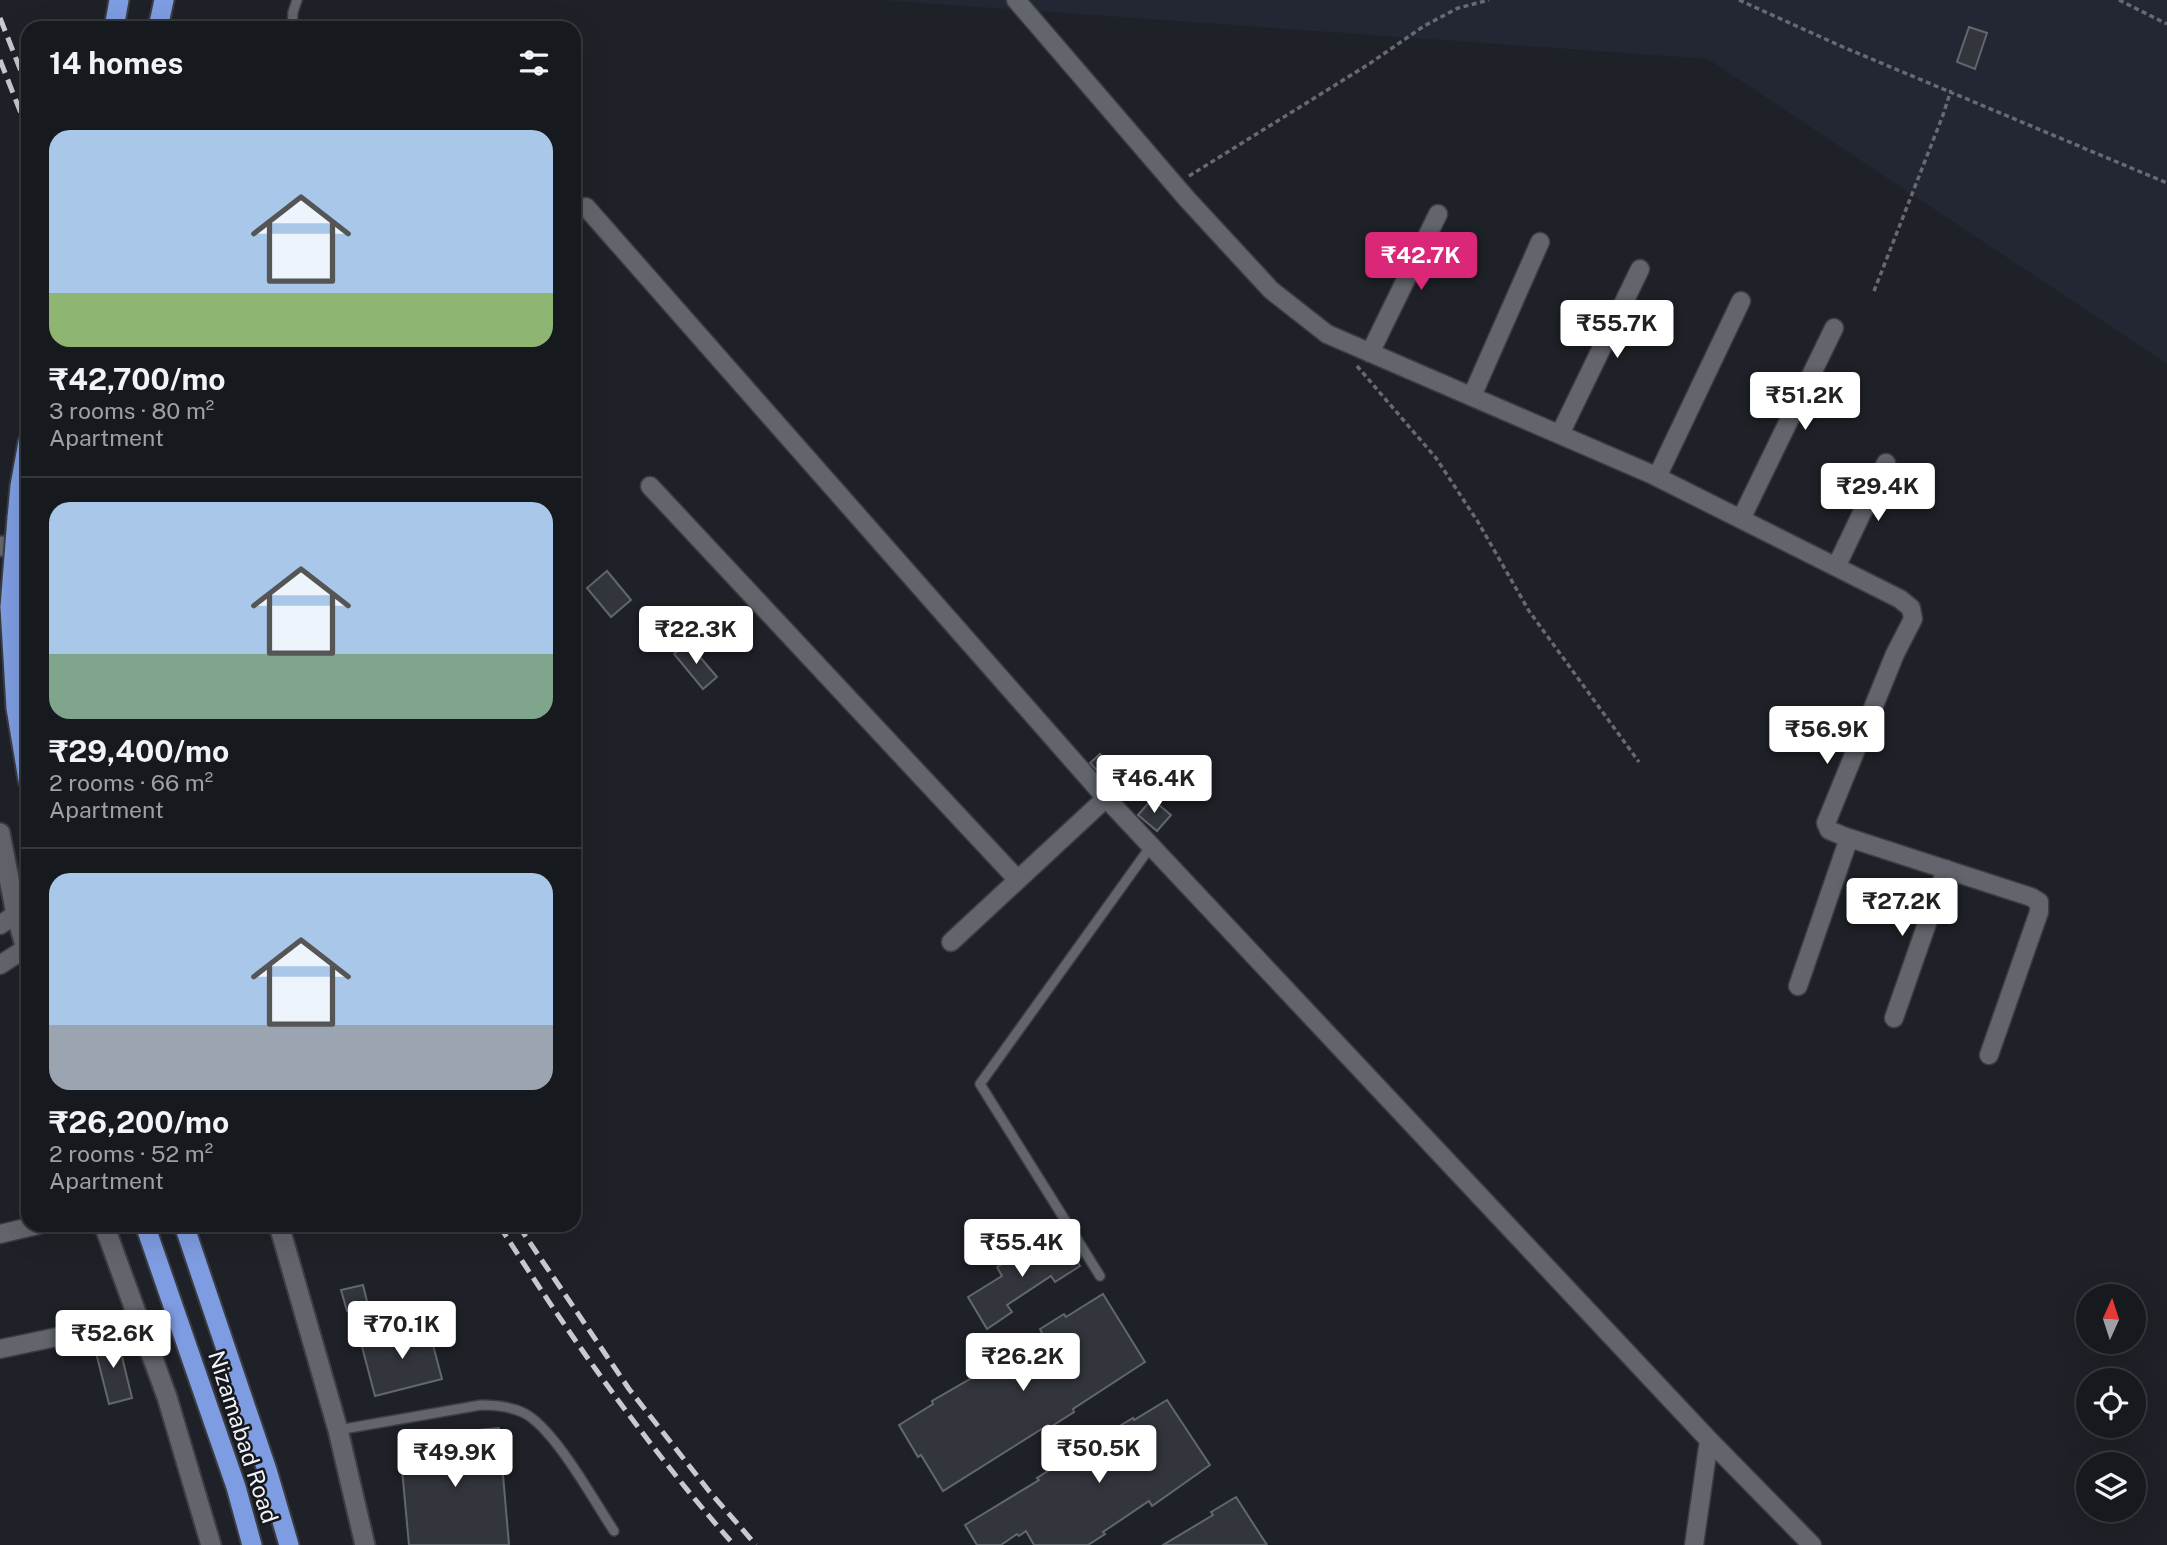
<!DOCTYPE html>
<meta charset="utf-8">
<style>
body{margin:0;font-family:"Public Sans",sans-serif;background:#23262a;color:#f1f3f6;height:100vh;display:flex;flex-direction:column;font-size:26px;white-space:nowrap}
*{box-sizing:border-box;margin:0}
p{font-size:23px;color:#9ea0a4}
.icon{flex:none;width:38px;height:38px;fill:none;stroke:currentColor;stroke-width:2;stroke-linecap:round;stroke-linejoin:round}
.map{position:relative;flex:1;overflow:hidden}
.sheet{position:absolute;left:21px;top:21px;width:560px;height:1211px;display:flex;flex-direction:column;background:#16191d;border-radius:21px;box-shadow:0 7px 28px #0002,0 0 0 2px #35383b}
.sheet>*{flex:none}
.needle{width:46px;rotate:3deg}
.fabs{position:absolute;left:2076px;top:1284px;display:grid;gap:14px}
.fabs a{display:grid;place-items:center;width:70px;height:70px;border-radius:50%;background:#16191d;box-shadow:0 7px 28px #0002,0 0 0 2px #35383b;font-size:35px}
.price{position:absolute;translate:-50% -60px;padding:0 16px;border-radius:7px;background:#fff;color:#222;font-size:23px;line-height:46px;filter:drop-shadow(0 2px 4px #0008)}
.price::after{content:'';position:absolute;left:50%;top:42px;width:21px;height:16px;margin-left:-10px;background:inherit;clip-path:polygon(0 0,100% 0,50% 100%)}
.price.selected{background:#db2777;color:#fff}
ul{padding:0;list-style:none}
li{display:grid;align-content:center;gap:14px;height:371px;padding:0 28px}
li+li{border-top:2px solid #35383b}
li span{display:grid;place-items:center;height:217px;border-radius:21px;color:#555}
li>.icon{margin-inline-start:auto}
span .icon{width:126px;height:126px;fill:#fffc;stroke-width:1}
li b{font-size:30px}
h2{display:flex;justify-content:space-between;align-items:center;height:84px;padding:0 28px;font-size:30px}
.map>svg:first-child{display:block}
.built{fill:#222733}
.building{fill:#32353c;stroke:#62666d;stroke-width:2}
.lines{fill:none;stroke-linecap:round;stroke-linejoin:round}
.service-casing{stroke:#3b3d43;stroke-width:12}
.minor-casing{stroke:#3b3d43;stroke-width:21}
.secondary-casing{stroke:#3b3d43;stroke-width:23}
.trunk-casing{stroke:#3b3d43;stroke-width:23}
.path{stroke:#686a70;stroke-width:3.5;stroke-dasharray:5 3.5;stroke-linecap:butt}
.service{stroke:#62656c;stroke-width:9}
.minor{stroke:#62656c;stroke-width:18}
.secondary{stroke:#62656c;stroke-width:19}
.trunk{stroke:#7e9ce1;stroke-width:19}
.rail{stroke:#c7cace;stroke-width:5;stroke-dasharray:14 7;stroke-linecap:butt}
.trunk-bridge-casing{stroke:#3b3d43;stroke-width:23;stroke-linecap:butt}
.trunk-bridge{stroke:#7e9ce1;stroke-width:19}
.labels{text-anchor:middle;stroke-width:5;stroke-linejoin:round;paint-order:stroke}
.street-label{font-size:23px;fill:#f1f3f7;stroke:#15181d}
</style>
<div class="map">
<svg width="2167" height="1545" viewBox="0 0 2167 1545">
<rect width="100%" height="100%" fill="#1e2127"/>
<path class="built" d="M882,0H2167V364L1708,59Z"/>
<path class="building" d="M1969,27L1987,33L1975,69L1957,62Z
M607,571L631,600L611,617L587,588Z
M688,643L717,677L703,689L674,654Z
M1100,754L1116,771L1106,780L1090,763Z
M1152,799L1171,815L1157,831L1138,815Z
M1061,1236L1080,1266L1055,1282L1051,1276L1007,1305L1012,1312L987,1329L968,1297L1002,1276L997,1267L1022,1252L1025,1258Z
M363,1285L368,1305L347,1311L341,1290Z
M1103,1294L1145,1362L1073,1409L1074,1412L1049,1428L1048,1425L943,1491L921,1455L918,1457L899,1425L933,1404L932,1401L1008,1357L1006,1355L1042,1333L1040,1329L1064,1314L1066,1317Z
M428,1326L442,1379L375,1396L361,1343Z
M117,1336L132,1398L109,1404L93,1341Z
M1167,1400L1210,1465L1152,1506L1149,1501L1103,1532L1105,1534L1088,1545H1034L1026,1531L1019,1536L1017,1534L1001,1545H977L965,1525L1039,1480L1037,1478L1062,1462L1063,1464L1110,1436L1108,1433L1133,1418L1134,1420Z
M499,1428L509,1545H409L399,1437Z
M1236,1497L1267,1545H1163L1213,1515L1211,1512Z"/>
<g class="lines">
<g class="service-casing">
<path id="service" d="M292,28L293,12L297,0
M1100,1276L980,1084L1151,846
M338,1430L481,1405C495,1405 512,1407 524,1413C555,1429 594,1501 614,1531"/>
</g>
<g class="minor-casing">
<path id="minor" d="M1016,0L1187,199L1271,290L1327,334L1651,474L1900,599L1911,608L1913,619L1895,654L1826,823L1829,830L1843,836L2031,897L2039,902V912L1989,1055
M586,207L1106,798L1709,1440L1812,1545
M1370,353L1438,214
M1472,396L1540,242
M1560,434L1640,269
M1657,477L1741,301
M650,486L1018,880
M1741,519L1834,328
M1836,567L1886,463
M0,925L16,914
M951,942L1106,798
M0,965L26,948
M1798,986L1849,838
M1894,1018L1946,869
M0,1234L38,1225
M0,1349L138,1320
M1694,1545L1709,1440"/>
</g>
<g class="secondary-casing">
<path id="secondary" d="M0,546L28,550
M0,833L16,914L28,956
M104,1225L167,1397L211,1545
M279,1225L338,1430L365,1545"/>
</g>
<g class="trunk-casing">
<path id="trunk" d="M114,28L119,0
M158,28L164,0
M17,518L20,486L28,442
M10,607L16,708L28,780
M145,1225L236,1487L252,1545
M184,1225L267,1470L289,1545"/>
</g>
<path class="path" d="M1739,0L1843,47L2167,183
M2119,0L2167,24
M1189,176L1369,64L1424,26L1458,8L1489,0
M1874,291L1943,115L1951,90
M1357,366L1436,458L1478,522L1529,611L1639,762"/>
<use href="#service" class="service"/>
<use href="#minor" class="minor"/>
<use href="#secondary" class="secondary"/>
<use href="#trunk" class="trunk"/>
<path class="rail" d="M0,18L28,89
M0,60L28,131
M499,1225C570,1337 647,1446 734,1545
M518,1225L629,1389L709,1491L756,1545"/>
<g class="trunk-bridge-casing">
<path id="trunk-bridge" d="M10,607L17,518"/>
</g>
<use href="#trunk-bridge" class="trunk-bridge"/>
</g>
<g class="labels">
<g class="street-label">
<text transform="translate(243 1437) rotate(72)" y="8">Nizamabad Road</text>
</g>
</g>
</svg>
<div class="fabs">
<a><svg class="needle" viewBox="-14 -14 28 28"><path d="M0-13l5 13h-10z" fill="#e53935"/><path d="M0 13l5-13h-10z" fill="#9ea0a4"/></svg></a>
<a><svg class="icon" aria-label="locate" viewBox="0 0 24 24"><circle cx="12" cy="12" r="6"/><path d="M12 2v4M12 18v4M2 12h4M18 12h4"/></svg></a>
<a><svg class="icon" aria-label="layers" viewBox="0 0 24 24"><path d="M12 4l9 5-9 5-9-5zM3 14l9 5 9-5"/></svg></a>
</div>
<b class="price selected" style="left:1421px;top:292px">₹42.7K</b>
<b class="price" style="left:1617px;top:360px">₹55.7K</b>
<b class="price" style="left:1805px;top:432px">₹51.2K</b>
<b class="price" style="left:1878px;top:523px">₹29.4K</b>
<b class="price" style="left:696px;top:666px">₹22.3K</b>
<b class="price" style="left:1827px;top:766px">₹56.9K</b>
<b class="price" style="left:1154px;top:815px">₹46.4K</b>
<b class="price" style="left:1902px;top:938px">₹27.2K</b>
<b class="price" style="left:1022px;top:1279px">₹55.4K</b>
<b class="price" style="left:402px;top:1361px">₹70.1K</b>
<b class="price" style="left:113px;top:1370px">₹52.6K</b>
<b class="price" style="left:1023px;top:1393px">₹26.2K</b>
<b class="price" style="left:1099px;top:1485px">₹50.5K</b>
<b class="price" style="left:455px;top:1489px">₹49.9K</b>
<section class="sheet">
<h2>14 homes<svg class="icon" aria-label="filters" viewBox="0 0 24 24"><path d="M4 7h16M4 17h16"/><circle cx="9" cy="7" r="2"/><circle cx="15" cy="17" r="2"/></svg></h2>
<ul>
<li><span style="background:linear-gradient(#a9c7e8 75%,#8fb573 0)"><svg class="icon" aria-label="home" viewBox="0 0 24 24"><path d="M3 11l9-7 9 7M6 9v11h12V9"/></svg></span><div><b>₹42,700/mo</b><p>3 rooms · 80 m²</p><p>Apartment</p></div></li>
<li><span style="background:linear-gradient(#a9c7e8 70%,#7fa58c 0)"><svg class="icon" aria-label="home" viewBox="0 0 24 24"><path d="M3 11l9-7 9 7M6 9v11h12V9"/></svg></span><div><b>₹29,400/mo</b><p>2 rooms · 66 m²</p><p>Apartment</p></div></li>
<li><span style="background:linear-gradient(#a9c7e8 70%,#9aa5b1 0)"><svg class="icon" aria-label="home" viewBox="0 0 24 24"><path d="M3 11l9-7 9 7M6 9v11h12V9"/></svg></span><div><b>₹26,200/mo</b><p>2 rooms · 52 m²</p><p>Apartment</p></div></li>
</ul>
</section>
</div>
